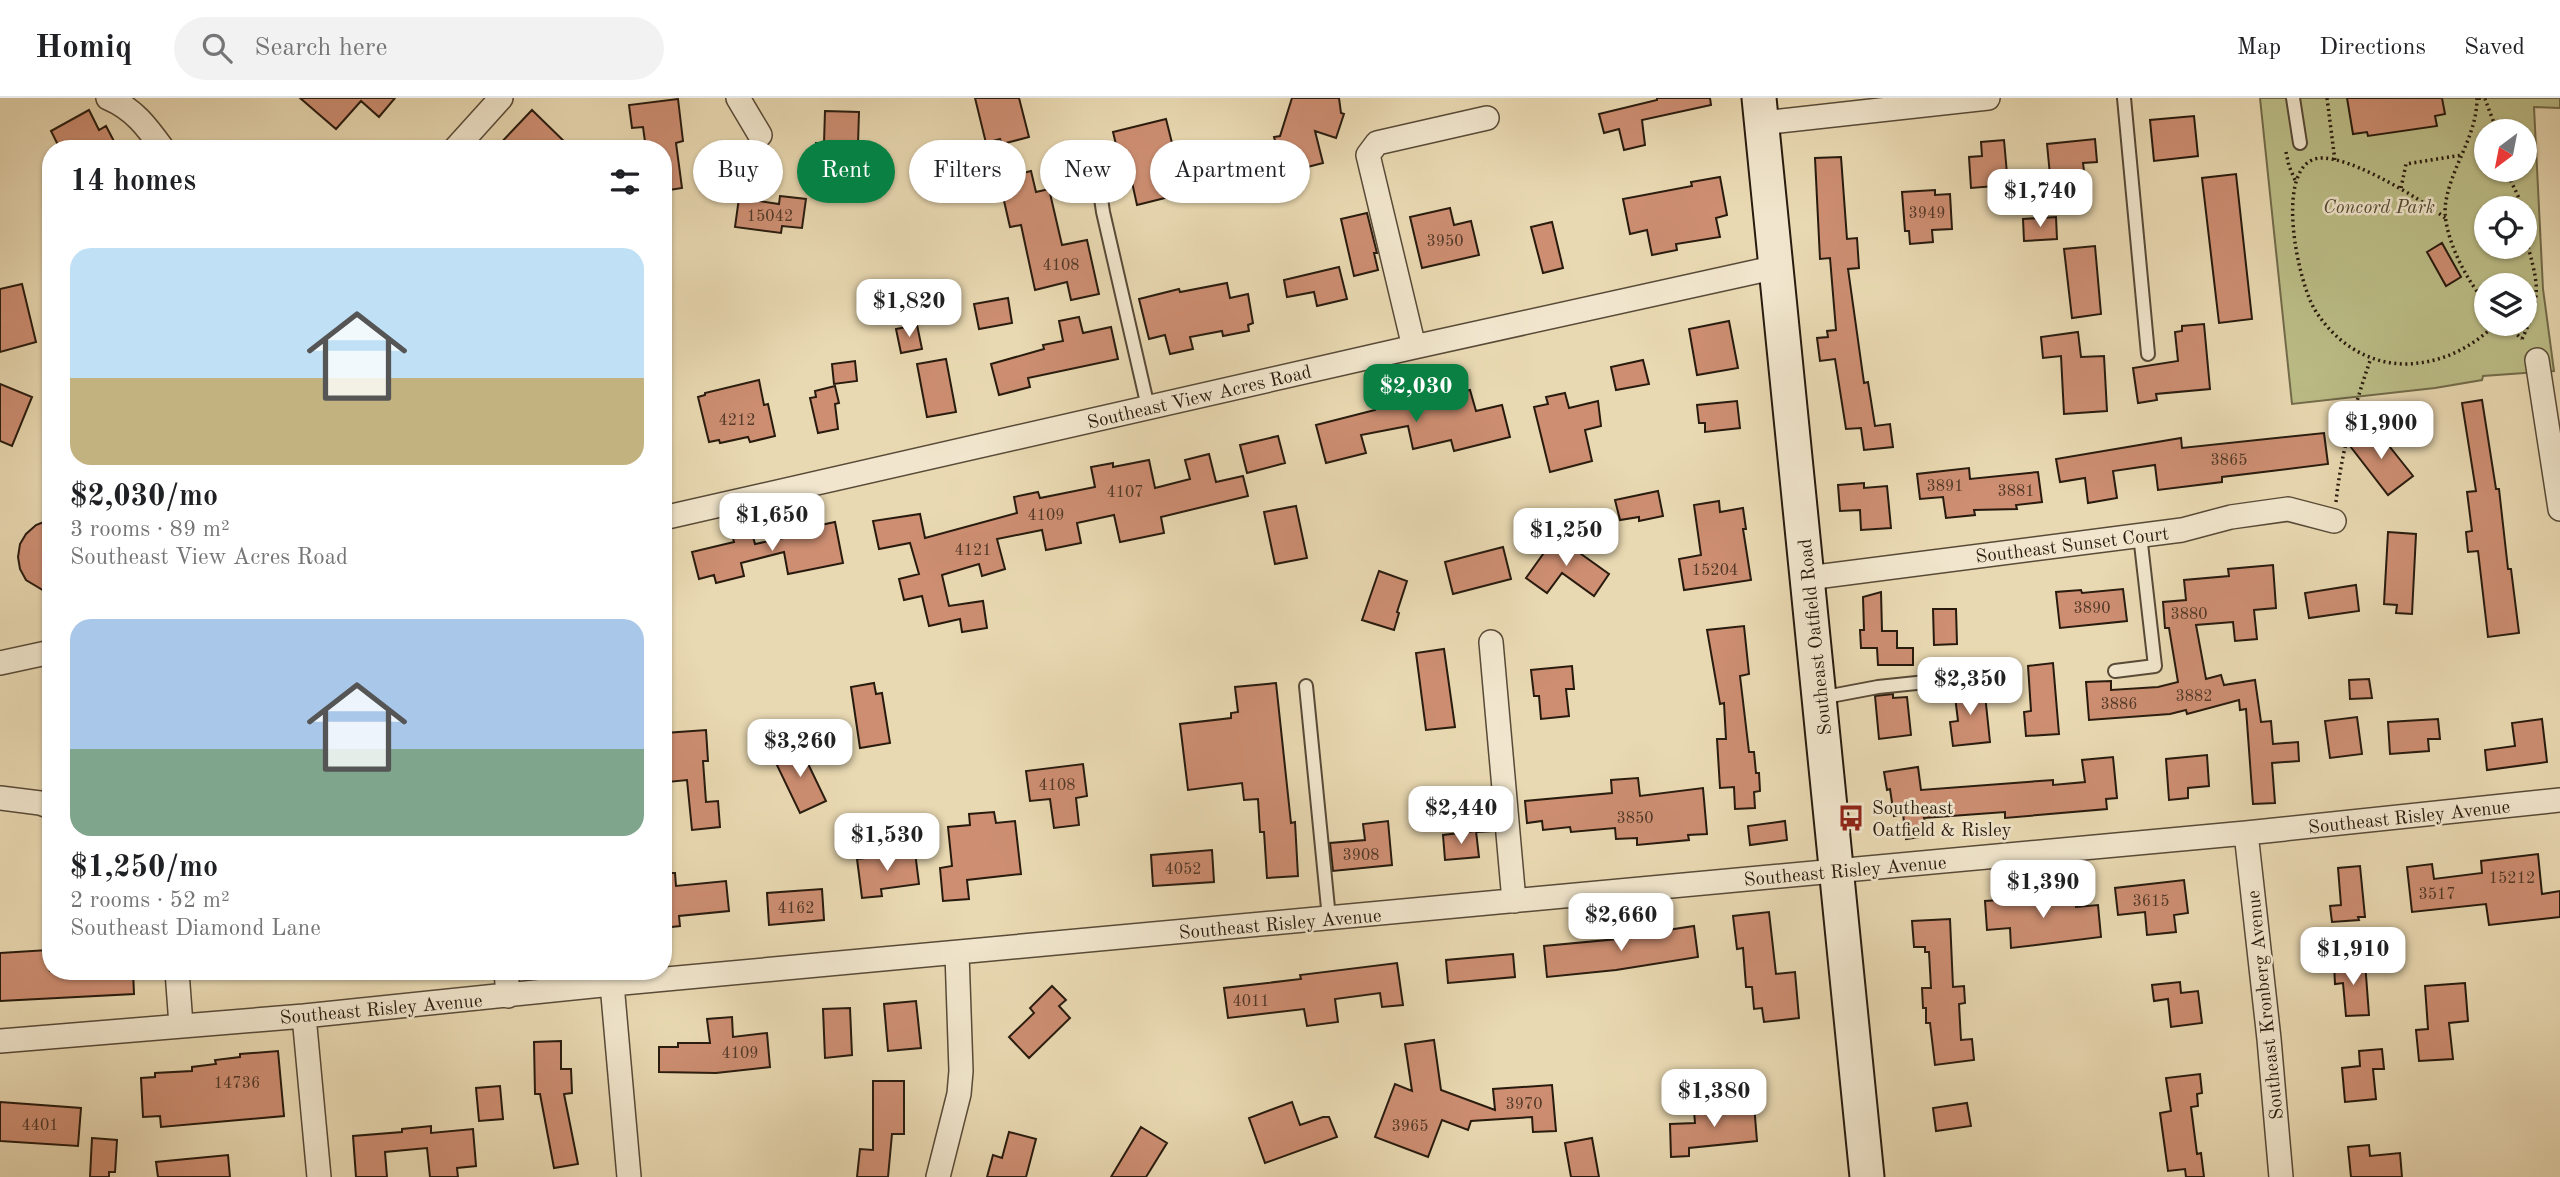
<!DOCTYPE html>
<meta charset="utf-8">
<style>
body{margin:0;font-family:"Old Standard TT",serif;background:#f2f2f2;color:#202124;height:100vh;display:flex;flex-direction:column;font-size:26px;white-space:nowrap}
*{box-sizing:border-box;margin:0}
p{font-size:23px;color:#757577}
.icon{flex:none;width:38px;height:38px;fill:none;stroke:currentColor;stroke-width:2;stroke-linecap:round;stroke-linejoin:round}
.map{position:relative;flex:1;overflow:hidden}
.details{position:absolute;left:42px;top:42px;width:630px;height:840px;display:flex;flex-direction:column;background:#fff;border-radius:28px;box-shadow:0 2px 5px #0004}
.details>*{flex:none}
.guide{position:absolute;left:693px;top:42px;width:665px;height:63px;display:flex;gap:14px}
.needle{width:46px;rotate:212deg}
.fabs{position:absolute;left:2474px;top:21px;display:grid;gap:14px}
.fabs a{display:grid;place-items:center;width:63px;height:63px;border-radius:50%;background:#fff;box-shadow:0 2px 5px #0004;font-size:35px}
.price{position:absolute;translate:-50% -60px;padding:0 16px;border-radius:14px;background:#fff;color:#222;font-size:23px;line-height:46px;filter:drop-shadow(0 2px 4px #0008)}
.price::after{content:'';position:absolute;left:50%;top:42px;width:21px;height:16px;margin-left:-10px;background:inherit;clip-path:polygon(0 0,100% 0,50% 100%)}
.price.current{background:#0b8043;color:#fff}
ul{padding:0;list-style:none}
li{display:grid;align-content:center;gap:14px;height:371px;padding:0 28px}
li span{display:grid;place-items:center;height:217px;border-radius:21px;color:#555}
li>.icon{margin-inline-start:auto}
span .icon{width:126px;height:126px;fill:#fffc;stroke-width:1}
li b{font-size:30px}
h2{display:flex;justify-content:space-between;align-items:center;height:84px;padding:0 28px;font-size:30px}
.tag{padding:0 24px;border-radius:32px;background:#fff;box-shadow:0 2px 5px #0004;font-size:24px;line-height:63px}
.tag.current{background:#0b8043;color:#fff}
header{display:flex;align-items:center;gap:42px;box-sizing:border-box;height:98px;padding:0 35px;background:#fff;border-bottom:2px solid #e0e0e0}
header strong{font-size:33px}
nav{display:flex;gap:38px;margin-inline-start:auto;font-size:24px}
.search{width:490px;height:63px;background:#f2f2f2;display:flex;align-items:center;gap:18px;box-sizing:border-box;padding:0 24px;border-radius:38px;color:#757577;font-size:26px}
.map>svg:first-child{display:block}
.green{fill:#bcbe88;stroke:#726c4b;stroke-width:2;fill-rule:evenodd}
.building{fill:#cd8e72;stroke:#281b0e;stroke-width:2}
.lines{fill:none;stroke-linecap:round;stroke-linejoin:round}
.lane-casing{stroke:#584a37;stroke-width:16}
.street-casing{stroke:#584a37;stroke-width:26}
.secondary-casing{stroke:#281b0e;stroke-width:37}
.path{stroke:#281b0e;stroke-width:3.5;stroke-dasharray:2 3.5;stroke-linecap:butt}
.lane{stroke:#f1e6cd;stroke-width:12}
.street{stroke:#f1e6cd;stroke-width:23}
.secondary{stroke:#f1e6cd;stroke-width:33}
.labels{text-anchor:middle;stroke-width:5;stroke-linejoin:round;paint-order:stroke}
.number-label{font-size:16px;fill:#513827}
.park-label{font-size:19px;font-style:italic;fill:#544c33;stroke:#f1e6cd}
.street-label{font-size:19px;fill:#281b0e;stroke:#f1e6cd}
.poi-label{font-size:19px;fill:#281b0e;stroke:#f1e6cd;text-anchor:start}
</style>
<header>
<strong>Homiq</strong>
<div class="search"><svg class="icon" aria-label="search" viewBox="0 0 24 24"><circle cx="10" cy="10" r="6"/><path d="M15 15l6 6"/></svg>Search here</div>
<nav><a>Map</a><a>Directions</a><a>Saved</a></nav>
</header>
<div class="map">
<svg width="2560" height="1079" viewBox="0 0 2560 1079">
<rect width="100%" height="100%" fill="#e9d9b2"/>
<filter id="stains"><feTurbulence type="fractalNoise" baseFrequency=".00286" numOctaves="4"/><feColorMatrix values="0 0 0 0 .2 0 0 0 0 .09 0 0 0 0 .02 0 0 0 .5 -.17"/></filter>
<radialGradient id="worn" r=".72"><stop offset=".6" stop-color="#630" stop-opacity="0"/><stop offset="1" stop-color="#630" stop-opacity=".3"/></radialGradient>
<path class="green" d="M2260,0H2560V10L2534,9L2543,191L2554,273L2483,278L2482,282L2435,290L2292,306ZM2487,33H2525V72H2487ZM2487,110H2525V149H2487ZM2487,187H2525V226H2487Z"/>
<path class="building" d="M300,0H395L379,19L361,3L336,31Z
M975,0H1019L1029,39L1002,46L1000,41L986,45Z
M1292,0H1339L1341,15L1344,16L1336,40L1315,33L1323,65L1284,75L1274,39L1280,38Z
M1657,0H1710L1711,7L1642,22L1645,47L1624,52L1619,31L1604,35L1599,16L1657,2Z
M2347,0H2442L2445,16L2435,18L2437,28L2368,38L2367,34L2353,36Z
M678,1L683,43L676,45L682,90L663,93V51H646L643,29L632,30L629,7Z
M89,12L99,32L106,28L118,51H60L51,33Z
M532,12L572,51H495Z
M825,13L859,14L857,77L815,76L816,45H824Z
M2194,18L2198,58L2154,63L2150,22Z
M1166,21L1174,53L1159,56L1169,99L1137,107L1130,75L1127,76L1123,63H1120L1113,34Z
M2095,41L2097,64L2083,65L2084,73L2050,77L2047,46Z
M2004,42L2008,87L1971,90L1969,59L1982,58L1981,44Z
M1841,59L1847,141L1857,140L1859,170L1848,171L1864,285L1868,284L1875,328L1890,326L1893,349L1864,352L1861,330L1846,331L1835,261L1820,263L1817,240L1828,239L1827,233L1836,232L1830,160L1820,161L1815,60Z
M1031,73L1036,94L1049,91L1062,147L1087,142L1099,196L1071,202L1067,184L1035,192L1021,127L1010,129L999,81Z
M2236,76L2252,221L2219,225L2202,80Z
M1720,79L1727,117L1716,120L1720,139L1676,146L1677,152L1652,157L1647,132L1630,136L1623,101L1692,88L1691,84Z
M1935,92V97L1950,96L1952,131L1932,132L1933,144L1910,146L1909,133H1905L1902,94Z
M780,98L806,101L802,130L782,128L781,135L735,129L739,100L779,106Z
M1450,110L1454,127L1471,123L1479,157L1422,170L1410,119Z
M1367,115L1377,155H1374L1378,172L1354,178L1341,121Z
M2056,119L2057,141L2024,143L2023,121Z
M1552,124L1563,170L1543,175L1531,129Z
M2442,145L2461,179L2446,188L2427,154Z
M2095,148L2101,216L2072,220L2064,151Z
M1339,169L1347,201L1317,208L1314,194L1287,199L1284,182Z
M1227,185L1230,200L1248,196L1253,225L1248,227L1249,233L1223,238L1222,233L1190,239L1193,251L1170,256L1165,237L1149,241L1139,201L1179,191L1180,194Z
M22,186L36,244L0,254V191Z
M1008,200L1012,225L979,231L974,206Z
M1079,219L1083,235L1111,229L1118,261L1028,280L1030,289L999,297L991,266L1044,251L1043,247L1063,243L1059,223Z
M1729,223L1738,270L1697,277L1689,231Z
M2204,226L2210,291L2156,296L2157,302L2138,305L2133,270L2178,263L2175,234L2182,233V228Z
M917,227L922,251L901,255L896,231Z
M2078,234L2081,259L2104,258L2107,313L2064,316L2061,258L2043,260L2041,239Z
M946,261L956,314L927,319L917,266Z
M1643,262L1649,286L1616,292L1611,269Z
M855,263L857,283L834,286L832,266Z
M759,282L764,307L768,306L775,338L750,344L748,339L720,345L719,342L709,344L698,299L705,297V295Z
M0,286L32,299L12,348L0,343Z
M835,288L839,305L835,306L838,331L818,335L810,300L816,299L815,293Z
M1470,292L1476,313L1502,307L1510,339L1454,353L1451,342L1413,351L1408,328L1361,337L1366,355L1326,365L1316,327L1375,312L1373,300L1400,295L1402,306Z
M1565,295L1569,310L1598,303L1601,328L1585,332L1592,363L1550,374L1534,309L1548,306L1546,299Z
M2482,302L2496,391H2499L2508,471H2511L2519,535L2488,539L2478,453L2468,454L2466,434L2472,433L2467,394L2476,393L2462,305Z
M1737,303L1740,330L1705,334V325H1699L1697,307Z
M2374,329L2413,378L2388,397L2350,348Z
M2324,335L2328,366L2222,379V384L2158,392L2155,367L2113,373L2117,400L2088,405L2085,380L2060,384L2056,361L2181,340L2182,350Z
M1278,338L1285,365L1247,375L1240,347Z
M1209,356L1216,384L1243,378L1248,398L1161,419L1164,435L1120,444L1114,417L1077,425L1081,445L1046,452L1042,432L997,441L1005,471L982,478L979,466L942,477L949,508L983,503L987,530L962,534L960,521L929,528L922,498L904,502L899,481L919,476L910,445L879,451L873,423L920,416L925,440L1017,415L1014,399L1038,394L1040,400L1095,389L1091,369L1113,365V369L1149,362L1155,390L1190,381L1185,362Z
M1969,370L1970,381L2038,374L2042,404L2016,407L2017,411L1974,412L1975,417L1946,420L1943,399L1920,401L1917,376Z
M1864,385V390L1887,388L1891,430L1861,432L1860,412L1840,413L1838,387Z
M1658,393L1663,418L1639,423V419L1620,422L1615,402Z
M1719,403L1720,414L1743,410L1746,431H1743L1751,482L1684,492L1679,461L1701,457L1694,407Z
M1296,408L1307,460L1275,466L1264,414Z
M51,421V497L26,482L20,471L18,459L20,446L26,436L36,427Z
M835,424L843,465L788,476L784,454L741,465L744,478L716,485L714,477L699,481L692,454L734,444L733,440L752,435L755,446L798,437L797,432Z
M2388,434L2416,436L2412,516L2396,515L2397,507L2384,506Z
M1556,438L1609,476L1594,498L1562,475L1547,495L1526,480Z
M1503,449L1511,481L1453,496L1445,464Z
M2273,467L2276,510L2254,512L2257,541L2235,543L2233,524L2196,527L2206,581L2221,577L2224,587L2255,582L2261,624L2271,623L2273,646L2298,644L2299,663L2272,665L2275,705L2253,706L2246,611L2240,612L2239,602L2187,616L2186,612L2170,616L2089,622L2086,584L2111,583V592L2158,589L2178,584L2169,530H2165L2163,504L2186,502L2184,482L2229,478L2228,471Z
M1379,473L1407,483L1397,514L1399,515L1394,532L1362,522Z
M2356,487L2359,513L2309,520L2305,495Z
M2123,491L2127,523L2060,530L2056,494L2081,492L2082,495Z
M1881,494L1882,533H1897V550H1913V567H1878L1877,550H1861L1860,532H1864L1863,499Z
M1933,511H1956L1957,546L1934,547Z
M1744,528L1749,576L1740,578L1749,654H1754L1756,675H1759L1760,693L1754,694L1755,710L1735,711L1734,689L1720,690L1717,641H1726L1724,605L1720,606L1707,532Z
M1444,551L1455,629L1426,632L1416,555Z
M2053,565L2059,636L2026,638L2024,614L2031,613L2028,568Z
M1572,568L1574,591H1566L1569,618L1541,621L1539,598H1534L1531,572Z
M2369,581L2372,600L2350,601L2349,582Z
M874,585L876,596L882,595L890,645L860,650L851,589Z
M1276,585L1291,725L1295,724L1298,778L1267,780L1264,734H1260L1258,701L1244,702L1242,685L1188,692L1180,626L1231,620V615L1238,614L1235,589Z
M1984,587L1990,644L1953,648L1950,624L1958,623L1954,590Z
M1893,596V600L1907,599L1911,637L1879,641L1875,598Z
M2357,619L2362,656L2330,660L2325,623Z
M2438,621L2440,641H2428L2429,653L2390,656L2388,624Z
M2542,621L2547,664L2487,672L2485,652L2515,648L2512,625Z
M706,632L708,663H703L706,704L718,703L720,729L692,732L687,682L668,684L665,635Z
M798,645L826,703L800,715L775,663L785,658L783,652Z
M2207,657L2209,688L2188,690V700L2169,702L2166,661Z
M2113,659L2117,700L2106,701L2107,711L2005,720V714L1924,720L1927,738L1906,741L1903,716L1894,718L1890,691L1887,692L1884,674L1918,669L1921,692L2053,682V687L2085,684L2082,662Z
M1083,666L1087,698L1076,700L1079,727L1054,730L1050,701L1030,703L1026,673Z
M1638,680L1640,698L1703,690L1707,736L1688,737L1689,742L1637,747V740L1616,741L1615,730L1571,734L1570,729L1543,732L1542,723L1527,725L1525,703L1612,695L1611,682Z
M1491,705L1494,733L1478,734L1476,706Z
M994,714L996,725L1015,723L1021,776L967,782L969,801L943,803L940,770L952,768L948,729L970,727L969,716Z
M1388,723L1392,767L1333,773L1330,745L1365,742L1363,726Z
M1785,723L1787,742L1750,747L1748,728Z
M1476,733L1479,759L1445,762L1443,737Z
M1212,752L1214,784L1153,788L1151,757Z
M915,754L919,786L881,791L882,798L862,800L857,761Z
M2538,756L2542,796L2560,793V819L2489,827L2486,806L2412,814L2407,769L2432,766L2434,781L2482,775L2481,763Z
M2360,768L2365,819H2358L2359,822L2332,824L2330,808L2341,807L2338,770Z
M663,775H675L676,788L726,783L729,813L679,818L680,828L663,830Z
M2184,782L2188,815L2174,817L2176,834L2147,837L2145,814L2118,817L2115,790Z
M822,791L824,822L769,827L767,795Z
M2075,797L2076,809L2098,807L2101,839L2011,850L2010,830L1987,832L1985,803Z
M1769,814L1776,876L1795,874L1799,920L1764,924L1762,910L1754,911L1752,889H1746L1743,850L1737,851L1733,818Z
M1950,821L1953,889L1964,888L1965,905L1959,906L1961,942L1972,941L1974,962L1935,967L1930,925H1926V910H1923L1922,890H1931L1929,854H1925V849H1914L1912,823Z
M1694,828L1698,859L1616,872L1547,879L1544,848L1628,840V838Z
M48,852L50,873H133L134,896L0,903V855Z
M1513,856L1515,879L1448,885L1446,862Z
M2355,864H2365L2369,917L2346,918L2343,885L2335,886L2334,866Z
M1397,865L1403,907L1382,909L1380,895L1335,901L1338,924L1307,928L1304,911L1228,920L1224,890L1301,881L1300,877Z
M2180,884L2181,895L2198,893L2202,925L2171,929L2168,901L2154,903L2152,887Z
M2465,885L2468,923L2449,925L2453,961L2419,963L2416,932L2428,931L2425,888Z
M1052,888L1066,902L1059,908L1070,920L1029,960L1009,939L1034,915L1030,910Z
M916,903L921,950L888,953L884,906Z
M850,910L852,957L825,960L823,911Z
M732,919L733,939L767,935L770,969L716,975L659,974V949H678V945H710L707,921Z
M1434,942L1441,992L1495,1012L1493,991L1552,987L1556,1033L1533,1034L1532,1019L1471,1023L1468,1032L1442,1022L1428,1059L1375,1039L1395,986L1412,993L1405,946Z
M561,943V971H571L572,995L564,996L578,1066L554,1070L540,996H535L534,944Z
M2382,951L2384,971H2373L2376,1001L2345,1004L2342,970L2360,968L2359,953Z
M278,953L284,1018L161,1029L160,1018L143,1019L141,980L155,979V975L192,973V969L216,966L215,962L240,959V956Z
M2200,976L2202,995L2197,996L2198,1008L2191,1009L2197,1056L2201,1055L2204,1079H2186L2185,1071L2168,1073L2160,1015L2171,1013L2166,980Z
M873,983H904V1036H892L888,1079H857L860,1051L873,1052Z
M500,988L503,1021L479,1023L476,990Z
M0,1004L81,1010L78,1048L0,1043Z
M1292,1004L1300,1027L1323,1019H1329L1337,1039L1265,1065L1249,1020Z
M1967,1005L1971,1028L1936,1033L1933,1010Z
M1754,1006L1757,1043L1689,1050V1058L1671,1059L1670,1026L1695,1025L1694,1013Z
M431,1028V1035L473,1031L476,1068L457,1070L458,1079H430L427,1050L385,1054L387,1079H356L353,1038L402,1034V1031Z
M1141,1029L1167,1045L1146,1079H1111Z
M1009,1034L1036,1041L1026,1079H987L993,1057L1002,1060Z
M92,1040L117,1042L115,1074H109V1079H90Z
M1592,1040L1599,1079H1571L1565,1045Z
M2369,1047L2370,1058L2400,1055L2402,1079H2351L2348,1049Z
M228,1057L230,1079H158L156,1064Z"/>
<g class="lines">
<g class="lane-casing">
<path id="lane" d="M2124,0L2148,256
M2293,0L2300,45
M1097,73L1103,114L1148,309
M2115,573L2155,568L2140,437
M1306,588L1329,820
M1820,600L1878,589L2012,575"/>
</g>
<g class="street-casing">
<path id="street" d="M108,0C134,11 147,29 163,51
M738,0L760,37
M1762,25L1988,0
M455,51L501,0
M1414,249L1368,57L1377,45L1487,20
M2537,262L2560,411
M663,420L1414,249L1777,169
M1808,480L2182,432L2231,419L2288,411L2334,423
M1491,544L1514,803
M0,565L51,554
M0,700L40,705L51,709
M2246,735L2269,941L2281,1079
M177,873L181,927
M506,873L508,898
M612,886L629,1079
M304,918L319,1079
M0,943L304,918L612,886L2246,735L2560,702
M938,1079L959,996L961,973L957,855"/>
</g>
<g class="secondary-casing">
<path id="secondary" d="M1759,0L1867,1079"/>
</g>
<path class="path" d="M2327,0L2335,63
M2477,0C2477,38 2452,67 2446,103C2440,134 2467,184 2487,206
M2479,0L2485,1L2497,33
M2286,54L2289,68L2295,82
M2507,72C2510,86 2520,96 2521,110
M2401,90L2406,66L2462,57
M2445,120C2424,103 2338,49 2312,62C2276,79 2298,184 2315,212C2335,244 2367,266 2406,266C2442,265 2471,250 2496,226
M2505,226L2522,241
M2522,241C2544,195 2537,184 2525,137
M2336,404C2341,355 2355,306 2371,260"/>
<use href="#lane" class="lane"/>
<use href="#street" class="street"/>
<use href="#secondary" class="secondary"/>
</g>
<defs>
<g id="bus-bare" transform="scale(2.1)"><path d="M-5-6H5V4H4V6H2V4H-2V6H-4V4H-5ZM-3.5-4V0h7V-4ZM-3.5 1.2v1.5H-2V1.2ZM2 1.2v1.5H3.5V1.2Z" fill="#8f2418" stroke="#f1e6cd" stroke-width="2.5" paint-order="stroke"/></g>
</defs>
<g fill-rule="evenodd">
<use href="#bus-bare" x="1851" y="720"/>
</g>
<g class="labels">
<g class="number-label">
<text x="1927" y="120">3949</text>
<text x="770" y="123">15042</text>
<text x="1445" y="148">3950</text>
<text x="1061" y="172">4108</text>
<text x="737" y="327">4212</text>
<text x="2229" y="367">3865</text>
<text x="1945" y="393">3891</text>
<text x="2016" y="398">3881</text>
<text x="1125" y="399">4107</text>
<text x="1046" y="422">4109</text>
<text x="973" y="457">4121</text>
<text x="1715" y="477">15204</text>
<text x="2092" y="515">3890</text>
<text x="2189" y="521">3880</text>
<text x="2194" y="603">3882</text>
<text x="2119" y="611">3886</text>
<text x="1057" y="692">4108</text>
<text x="1635" y="725">3850</text>
<text x="1361" y="762">3908</text>
<text x="1183" y="776">4052</text>
<text x="2512" y="785">15212</text>
<text x="2437" y="801">3517</text>
<text x="2151" y="808">3615</text>
<text x="796" y="815">4162</text>
<text x="1251" y="908">4011</text>
<text x="740" y="960">4109</text>
<text x="237" y="990">14736</text>
<text x="1524" y="1011">3970</text>
<text x="40" y="1032">4401</text>
<text x="1410" y="1033">3965</text>
</g>
<g class="park-label">
<text x="2379" y="115">Concord Park</text>
</g>
<g class="street-label">
<text transform="translate(1199 298) rotate(-13)" y="7">Southeast View Acres Road</text>
<text transform="translate(2072 446) rotate(-7)" y="7">Southeast Sunset Court</text>
<text transform="translate(1814 539) rotate(-96)" y="7">Southeast Oatfield Road</text>
<text transform="translate(2409 718) rotate(-6)" y="7">Southeast Risley Avenue</text>
<text transform="translate(1845 772) rotate(-5)" y="7">Southeast Risley Avenue</text>
<text transform="translate(1280 825) rotate(-5)" y="7">Southeast Risley Avenue</text>
<text transform="translate(2264 907) rotate(-96)" y="7">Southeast Kronberg Avenue</text>
<text transform="translate(381 910) rotate(-5)" y="7">Southeast Risley Avenue</text>
</g>
<g class="poi-label">
<text x="1872" y="716">Southeast<tspan x="1872" dy="22">Oatfield &amp; Risley</tspan></text>
</g>
</g>
<rect width="100%" height="100%" filter="url(#stains)"/>
<rect width="100%" height="100%" fill="url(#worn)"/>
</svg>
<div class="fabs">
<a><svg class="needle" viewBox="-14 -14 28 28"><path d="M0-13l5 13h-10z" fill="#e53935"/><path d="M0 13l5-13h-10z" fill="#757577"/></svg></a>
<a><svg class="icon" aria-label="locate" viewBox="0 0 24 24"><circle cx="12" cy="12" r="6"/><path d="M12 2v4M12 18v4M2 12h4M18 12h4"/></svg></a>
<a><svg class="icon" aria-label="layers" viewBox="0 0 24 24"><path d="M12 4l9 5-9 5-9-5zM3 14l9 5 9-5"/></svg></a>
</div>
<b class="price" style="left:2040px;top:131px">$1,740</b>
<b class="price" style="left:909px;top:241px">$1,820</b>
<b class="price current" style="left:1416px;top:326px">$2,030</b>
<b class="price" style="left:2381px;top:363px">$1,900</b>
<b class="price" style="left:772px;top:455px">$1,650</b>
<b class="price" style="left:1566px;top:470px">$1,250</b>
<b class="price" style="left:1970px;top:619px">$2,350</b>
<b class="price" style="left:800px;top:681px">$3,260</b>
<b class="price" style="left:1461px;top:748px">$2,440</b>
<b class="price" style="left:887px;top:775px">$1,530</b>
<b class="price" style="left:2043px;top:822px">$1,390</b>
<b class="price" style="left:1621px;top:855px">$2,660</b>
<b class="price" style="left:2353px;top:889px">$1,910</b>
<b class="price" style="left:1714px;top:1031px">$1,380</b>
<div class="guide">
<a class="tag">Buy</a>
<a class="tag current">Rent</a>
<a class="tag">Filters</a>
<a class="tag">New</a>
<a class="tag">Apartment</a>
</div>
<section class="details">
<h2>14 homes<svg class="icon" aria-label="filters" viewBox="0 0 24 24"><path d="M4 7h16M4 17h16"/><circle cx="9" cy="7" r="2"/><circle cx="15" cy="17" r="2"/></svg></h2>
<ul>
<li><span style="background:linear-gradient(#bfe0f5 60%,#c2b280 0)"><svg class="icon" aria-label="home" viewBox="0 0 24 24"><path d="M3 11l9-7 9 7M6 9v11h12V9"/></svg></span><div><b>$2,030/mo</b><p>3 rooms · 89 m²</p><p>Southeast View Acres Road</p></div></li>
<li><span style="background:linear-gradient(#a9c7e8 60%,#7fa58c 0)"><svg class="icon" aria-label="home" viewBox="0 0 24 24"><path d="M3 11l9-7 9 7M6 9v11h12V9"/></svg></span><div><b>$1,250/mo</b><p>2 rooms · 52 m²</p><p>Southeast Diamond Lane</p></div></li>
</ul>
</section>
</div>
